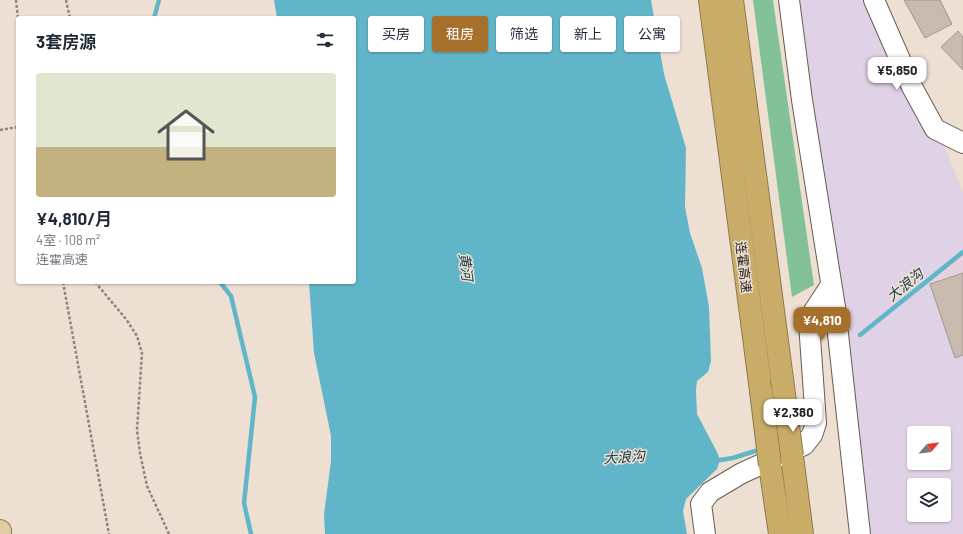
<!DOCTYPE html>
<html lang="zh">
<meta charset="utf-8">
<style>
body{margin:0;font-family:Barlow,"Noto Sans SC",sans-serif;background:#f2f2f3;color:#1f2937;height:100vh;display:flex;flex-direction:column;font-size:15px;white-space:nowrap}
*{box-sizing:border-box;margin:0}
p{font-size:13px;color:#747a83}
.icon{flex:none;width:22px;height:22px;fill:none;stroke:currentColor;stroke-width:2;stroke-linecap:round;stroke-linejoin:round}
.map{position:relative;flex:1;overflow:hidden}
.side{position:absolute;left:16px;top:16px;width:340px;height:268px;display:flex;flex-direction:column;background:#fff;border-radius:4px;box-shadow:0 1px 3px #0004}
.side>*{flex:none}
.guide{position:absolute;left:368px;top:16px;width:380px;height:36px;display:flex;gap:8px}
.needle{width:26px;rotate:61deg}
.buttons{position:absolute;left:907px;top:426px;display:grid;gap:8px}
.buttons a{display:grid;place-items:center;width:44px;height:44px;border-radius:4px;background:#fff;box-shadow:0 1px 3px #0004;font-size:20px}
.price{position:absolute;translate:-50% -34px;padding:0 9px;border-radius:8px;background:#fff;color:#222;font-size:13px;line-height:26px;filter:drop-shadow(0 1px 2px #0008)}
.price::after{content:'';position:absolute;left:50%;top:24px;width:12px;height:9px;margin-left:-6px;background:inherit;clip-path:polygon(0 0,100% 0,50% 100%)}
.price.active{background:#a6702b;color:#fff}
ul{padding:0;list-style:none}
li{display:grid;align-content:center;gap:8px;height:212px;padding:0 20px}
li+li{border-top:1px solid #e0e1e3}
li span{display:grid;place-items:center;height:124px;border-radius:4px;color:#555}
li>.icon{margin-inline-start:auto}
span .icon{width:72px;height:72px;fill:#fffc;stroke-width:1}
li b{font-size:17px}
h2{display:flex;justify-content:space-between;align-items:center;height:48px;padding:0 20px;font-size:17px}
.pill{padding:0 14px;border-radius:4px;background:#fff;box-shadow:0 1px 3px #0004;font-size:14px;line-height:36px}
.pill.active{background:#a6702b;color:#fff}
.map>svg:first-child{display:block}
.industrial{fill:#e0d2e6;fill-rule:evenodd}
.education{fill:#e7d1de}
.green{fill:#82c098}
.water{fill:#60b6c8}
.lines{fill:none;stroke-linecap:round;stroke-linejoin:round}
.stream{stroke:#60b6c8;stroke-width:4.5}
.building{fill:#c8baaf;stroke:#a5978c}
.minor-casing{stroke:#685b51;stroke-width:22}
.major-casing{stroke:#8f7a4c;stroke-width:24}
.highway-casing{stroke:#8f7a4c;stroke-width:24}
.path{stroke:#8f857d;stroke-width:2.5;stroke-dasharray:3 2;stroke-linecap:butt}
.minor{stroke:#fff;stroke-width:20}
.major{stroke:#dfcda4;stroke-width:22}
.highway{stroke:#c9ac67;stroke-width:22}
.highway-bridge-casing{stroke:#8f7a4c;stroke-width:24;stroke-linecap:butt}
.highway-bridge{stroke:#c9ac67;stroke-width:22}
.labels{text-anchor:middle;stroke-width:3;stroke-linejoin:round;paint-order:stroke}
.street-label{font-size:13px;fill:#231e1a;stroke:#eedfd3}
.water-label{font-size:14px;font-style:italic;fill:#1a424a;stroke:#eedfd3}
</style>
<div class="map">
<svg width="963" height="534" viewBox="0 0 963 534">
<rect width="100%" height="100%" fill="#eedfd3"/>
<path class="industrial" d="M786,0H871L892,53L947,152L963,193V534H859ZM914,433H944V463H914ZM914,485H944V515H914Z"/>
<path class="education" d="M963,253V355L955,358L930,284Z"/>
<path class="green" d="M753,0H773L814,285L792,297Z"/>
<path class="water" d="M274,0H651L664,74L686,148L685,207L690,233L702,268L709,307L711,361L708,372L697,381L696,390L697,414L717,452L720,460L717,469L686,499L683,511L687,534H325L324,514L331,461V436L314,353L309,282H354V18H277Z"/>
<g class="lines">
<path class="stream" d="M154,18L159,0
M220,282L231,296L255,397L244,503L251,534
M860,335L963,252
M714,461L733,458L755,451"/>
</g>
<path class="building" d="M904,0H940L952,24L925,38Z
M958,31L963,37V70L941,47Z
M963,273V355L955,358L930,284Z"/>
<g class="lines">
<g class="minor-casing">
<path id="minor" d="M789,0L802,100L835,307L860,534
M874,0L912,87L935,129L963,143
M705,534L701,504L710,492L742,473L804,445L812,435L816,423L809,323L814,311L831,285"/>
</g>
<g class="major-casing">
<path id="major" d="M0,531V534"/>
</g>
<g class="highway-casing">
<path id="highway" d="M710,0L761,391
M732,0L782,379
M792,456L802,534
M770,465L780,534"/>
</g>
<path class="path" d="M16,0L18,18
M66,0L70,18
M0,130L18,127
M63,282L109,534
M95,282L126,319L137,336L142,353L137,430L140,453L147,486L169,534"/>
<use href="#minor" class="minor"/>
<use href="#major" class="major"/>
<use href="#highway" class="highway"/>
<g class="highway-bridge-casing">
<path id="highway-bridge" d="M782,379L792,456
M761,391L770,465"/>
</g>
<use href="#highway-bridge" class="highway-bridge"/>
</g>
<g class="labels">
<g class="street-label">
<text transform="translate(744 267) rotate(83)" y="5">连霍高速</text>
</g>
<g class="water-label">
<text transform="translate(466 267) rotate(83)" y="5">黄河</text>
<text transform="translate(905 285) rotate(-39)" y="5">大浪沟</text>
<text transform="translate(624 457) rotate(-4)" y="5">大浪沟</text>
</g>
</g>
</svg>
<div class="buttons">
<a><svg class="needle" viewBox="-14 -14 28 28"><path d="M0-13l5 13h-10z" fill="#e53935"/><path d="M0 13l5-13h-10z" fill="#747a83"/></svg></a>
<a><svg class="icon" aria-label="layers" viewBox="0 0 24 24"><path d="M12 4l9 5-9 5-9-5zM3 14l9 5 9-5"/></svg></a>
</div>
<b class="price" style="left:897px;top:91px">¥5,850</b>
<b class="price active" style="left:822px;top:341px">¥4,810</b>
<b class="price" style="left:793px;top:433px">¥2,380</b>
<div class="guide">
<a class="pill">买房</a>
<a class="pill active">租房</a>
<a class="pill">筛选</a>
<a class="pill">新上</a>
<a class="pill">公寓</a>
</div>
<section class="side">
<h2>3套房源<svg class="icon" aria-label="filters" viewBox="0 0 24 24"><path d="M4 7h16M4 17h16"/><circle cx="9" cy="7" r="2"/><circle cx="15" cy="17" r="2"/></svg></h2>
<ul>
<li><span style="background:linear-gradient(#dfe7d0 60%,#c2b280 0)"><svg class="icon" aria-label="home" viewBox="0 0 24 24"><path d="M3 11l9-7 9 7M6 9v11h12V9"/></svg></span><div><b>¥4,810/月</b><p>4室 · 108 m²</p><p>连霍高速</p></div></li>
</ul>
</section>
</div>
